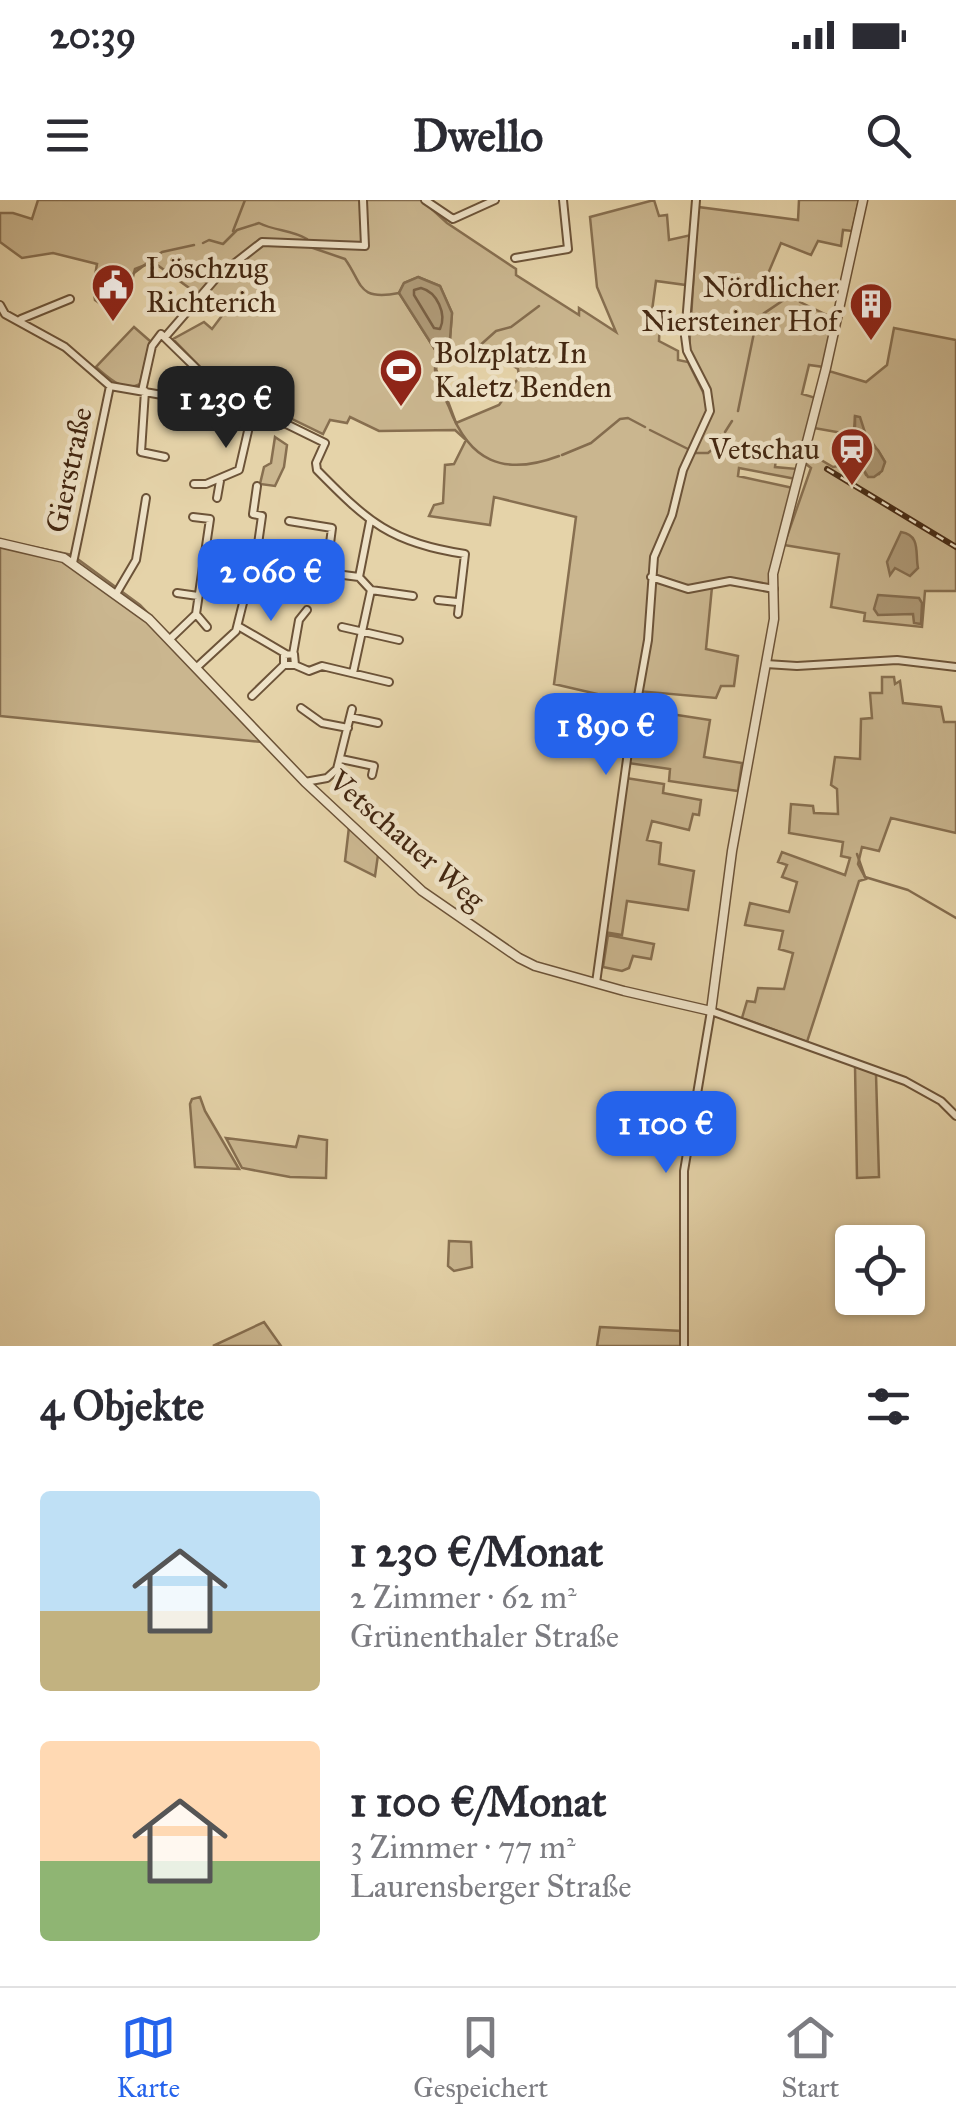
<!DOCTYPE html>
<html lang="de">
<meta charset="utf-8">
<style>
body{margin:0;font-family:"IM FELL Great Primer",serif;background:#f7f7f7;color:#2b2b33;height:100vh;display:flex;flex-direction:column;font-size:38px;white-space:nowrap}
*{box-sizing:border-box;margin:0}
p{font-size:32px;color:#7c7c81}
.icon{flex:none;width:55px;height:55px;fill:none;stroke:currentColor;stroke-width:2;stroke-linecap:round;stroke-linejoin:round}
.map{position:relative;height:1146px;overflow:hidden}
.details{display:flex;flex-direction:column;background:#fff;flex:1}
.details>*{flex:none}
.tools{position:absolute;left:835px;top:1025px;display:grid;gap:20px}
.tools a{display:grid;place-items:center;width:90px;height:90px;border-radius:10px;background:#fff;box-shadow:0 2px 8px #0004;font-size:50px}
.price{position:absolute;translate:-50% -85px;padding:0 22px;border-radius:20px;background:#2563eb;color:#fff;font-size:32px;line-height:65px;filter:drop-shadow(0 2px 5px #0008)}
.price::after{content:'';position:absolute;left:50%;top:60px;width:30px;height:22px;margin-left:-15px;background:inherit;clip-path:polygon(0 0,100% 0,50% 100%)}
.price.active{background:#222;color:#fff}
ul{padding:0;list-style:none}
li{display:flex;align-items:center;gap:30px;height:250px;padding:0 40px}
li span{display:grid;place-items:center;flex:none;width:280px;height:200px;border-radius:10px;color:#555}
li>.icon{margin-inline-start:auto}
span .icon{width:120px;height:120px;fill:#fffc;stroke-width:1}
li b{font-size:42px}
h2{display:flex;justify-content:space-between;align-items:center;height:120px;padding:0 40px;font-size:42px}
.status{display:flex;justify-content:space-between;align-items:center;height:70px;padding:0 50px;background:#fff;direction:ltr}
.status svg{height:28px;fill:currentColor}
header{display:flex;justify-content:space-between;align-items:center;height:130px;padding:0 40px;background:#fff;font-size:45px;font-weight:800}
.tabs{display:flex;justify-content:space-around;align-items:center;height:140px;border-top:2px solid #e1e1e2;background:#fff;font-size:28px;color:#7c7c81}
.tabs a{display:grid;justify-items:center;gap:5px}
.tabs .active{color:#2563eb}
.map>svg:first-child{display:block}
.green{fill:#cab68f;stroke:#876f50;stroke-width:2.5;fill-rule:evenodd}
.water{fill:#ae9976;stroke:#846c4e;stroke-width:2.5}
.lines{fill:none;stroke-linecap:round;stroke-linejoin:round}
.shore{stroke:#796044;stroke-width:2.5}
.stream{stroke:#846c4e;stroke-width:2.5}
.minor-casing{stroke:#6c5338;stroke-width:10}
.tertiary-casing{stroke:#6c5338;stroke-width:11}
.minor{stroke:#eee2c7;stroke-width:6}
.tertiary{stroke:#eee2c7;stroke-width:8}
.rail-casing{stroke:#442812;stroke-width:6}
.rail{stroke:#eee2c7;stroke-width:2.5;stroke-dasharray:8;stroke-linecap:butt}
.labels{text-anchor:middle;stroke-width:9;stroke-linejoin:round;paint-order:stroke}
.poi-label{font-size:30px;fill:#442812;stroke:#eee2c7;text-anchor:start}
.street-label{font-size:30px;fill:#442812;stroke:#eee2c7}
</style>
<div class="status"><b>20:39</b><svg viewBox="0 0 49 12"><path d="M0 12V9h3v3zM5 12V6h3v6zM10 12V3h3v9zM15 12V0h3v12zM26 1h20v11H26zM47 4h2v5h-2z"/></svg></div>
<header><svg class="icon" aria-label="menu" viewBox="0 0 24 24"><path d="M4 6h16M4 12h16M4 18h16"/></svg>Dwello<svg class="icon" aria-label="search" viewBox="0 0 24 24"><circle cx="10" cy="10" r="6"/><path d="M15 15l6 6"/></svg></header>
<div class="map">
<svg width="956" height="1146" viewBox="0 0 956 1146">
<rect width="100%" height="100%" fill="#e5d3a9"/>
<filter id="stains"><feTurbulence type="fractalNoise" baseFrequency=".002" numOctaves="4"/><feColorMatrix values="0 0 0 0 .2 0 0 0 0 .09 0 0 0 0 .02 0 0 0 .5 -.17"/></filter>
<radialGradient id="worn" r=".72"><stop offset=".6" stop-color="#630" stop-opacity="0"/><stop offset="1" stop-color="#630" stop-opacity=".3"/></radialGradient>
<path class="green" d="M38,0H422L447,23L516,69V75L579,115V108L616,132L597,87L590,17L654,0L659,16L667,15L669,40L691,35L686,85L656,81L651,118L660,119L659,141L678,151V160L688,162L709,204V189L689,150L698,7L798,20L799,0H859L852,31L843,30L841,46L818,41L811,55L781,43L767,76L798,90L800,102L835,119L824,167L809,165L802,194L816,198L801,257L784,246L777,250L775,267L798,269L796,279L739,268L738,276L793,288L771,368L770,385L734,380L716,381L712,387L706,449L738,456L734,486H721L716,498L638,491L636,503L554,484L576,317L494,297L490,325L429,316L434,305L443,303L445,265L454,264L466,240L455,230L379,231L350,217L347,223L330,220L323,234L282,214L284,207L220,176L214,188L273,212L270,220L200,195L204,171L173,139L204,122L212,129L224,113L153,62L135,69L129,92L111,111L95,100L93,87L97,64L53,53L22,58L0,42V13H13L32,19ZM418,77L440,86L452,113L450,139L436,151L399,93L404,83ZM485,148L518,169L519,177L499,205L456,223L436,169L439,160L454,161Z
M134,127L150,141L140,184C123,193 108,177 96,167Z
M894,128L956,140V391H925L922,427L864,421L865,413L831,407L839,354L784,345L811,268L806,264L809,253L833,267L839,266L848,234L814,228L829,171L866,182L887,165ZM855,216C864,234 876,245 885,262L879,274L866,275L862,267L851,262C849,246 855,233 855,216Z
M275,237L287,245L284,267L275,286L260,284L264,267L271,263Z
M0,340L72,355L140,405L267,537L262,542L0,516Z
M882,477H894L895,484L900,481L903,503L941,507L944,522H956V633L891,618L879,651L862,647L858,664L866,679L859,681L807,842L742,818L747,801L755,802L758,788L784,789L793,753L779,749L783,731L745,725L750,703L789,712L797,682L782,677L787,665L778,662L782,652L845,675L850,658L841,656L843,642L789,633L791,604L813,606L814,613L838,614L837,589L831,585L835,557L860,559L861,519L872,518L870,493H882Z
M638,509L710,520L704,557L742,563L738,591L669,581L670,569L628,563Z
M626,578L664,584L663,593L701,600L699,615L693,614L689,630L652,621L647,640L661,643L659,664L694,671L688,710L627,701L622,735L604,732Z
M349,627L378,655L375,676L345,661Z
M608,735L654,744L651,759L633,756L629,768L622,771L603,767Z
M855,866L876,874L879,977L857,978Z
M200,897L205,911L239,969L195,967L190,904L192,899Z
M299,936L327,940L326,978L290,977L242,968L226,938L296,947Z
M449,1041L471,1042L472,1067L454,1071L448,1066Z
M264,1122L281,1146H213Z
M600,1127L682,1131V1146H597Z"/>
<path class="water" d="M418,77L440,86L452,113L450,139L436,151L399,93L404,83Z
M855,216L860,217L868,242L878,250L885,262L882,271L874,277H868L862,267L847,259L855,236Z
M901,332C921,335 915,353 918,368L910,376L895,368L890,375L887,362Z
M878,395L919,398L922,403L921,424L914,423L913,414L878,415L874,409Z"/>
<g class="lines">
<path class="shore" d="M421,88C437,92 447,114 440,129L434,128L414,95V90Z"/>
<path class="stream" d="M233,31L245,0
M203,43L209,40L223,44L237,30L259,23C275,31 292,30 307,39
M310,47L345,59C363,84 357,101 399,93
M134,73L162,52L194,45
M435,148C437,156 435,162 435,170C436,182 444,196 449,207C469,261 503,277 559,256
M440,158L453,161L468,156L496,131L511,127L539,106
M738,211L757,118L797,91
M650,230L688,249
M725,232L732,221
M695,253H708L720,243
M562,255L591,243L620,219L628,218L645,227
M857,654L865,677L908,690L956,718"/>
<g class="minor-casing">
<path id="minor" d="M425,0L453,19L495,0
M515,58L568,49L563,0
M0,105L5,114L65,147L110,186L220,205L264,225L271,224L274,218L325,243L316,263L317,270C368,322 391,343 465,354L458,414
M21,119L70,99
M166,136L217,77L262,42L365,46L363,0
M142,191L152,146L161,134L203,175
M145,191L141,252L165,257
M194,284H206L239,270L251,218
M217,298L220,281
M289,321L332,328L326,374
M73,363L110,186
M255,365L262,316L253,314L257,286
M359,377L371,390L413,396
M651,377L688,389L730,381L774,389
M177,393L198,396
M116,394L136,360L146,298
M438,400L457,402
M196,414L207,427
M238,426L286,454
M342,427L399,440
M170,439L196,414L210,319L193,317
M293,454L299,420L307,410
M766,464L797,466L897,460L956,467
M295,465L309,471L322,466L389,482
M196,468L236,431L252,367L258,364L359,377L370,321
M353,473L371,390
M252,496L284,465V455L294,454L295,465H284
M301,508L322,523L348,528
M350,517L378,523
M341,559L374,566L372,575
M305,582L327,578L337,569L352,509
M596,783L628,552L648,440L654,357L672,315L683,270L710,211L707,190L687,151L685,136L696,0
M684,1146V971L711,811L905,881L941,901L956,916"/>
</g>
<g class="tertiary-casing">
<path id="tertiary" d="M0,343L64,358L149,419L305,582L422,691L519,758L535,766L624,791L711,811L732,651L774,419L773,374L826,168L863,0"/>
</g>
<use href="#minor" class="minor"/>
<use href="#tertiary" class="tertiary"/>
<g class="rail-casing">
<path id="rail" d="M827,269L956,347"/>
</g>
<use href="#rail" class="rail"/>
</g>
<defs>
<g id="civic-pin" transform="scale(2.25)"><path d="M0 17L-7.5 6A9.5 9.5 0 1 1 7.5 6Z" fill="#8f2418" stroke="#eee2c7"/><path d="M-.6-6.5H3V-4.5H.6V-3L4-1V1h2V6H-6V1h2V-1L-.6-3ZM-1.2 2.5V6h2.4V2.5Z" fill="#fff"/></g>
<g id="building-pin" transform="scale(2.25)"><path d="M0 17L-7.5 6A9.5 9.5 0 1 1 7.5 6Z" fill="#8f2418" stroke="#eee2c7"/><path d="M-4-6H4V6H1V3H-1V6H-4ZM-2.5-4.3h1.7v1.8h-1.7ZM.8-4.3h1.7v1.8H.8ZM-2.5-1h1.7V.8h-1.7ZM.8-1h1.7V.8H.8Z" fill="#fff"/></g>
<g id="stadium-pin" transform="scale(2.25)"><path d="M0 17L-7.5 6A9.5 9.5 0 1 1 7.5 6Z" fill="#8f2418" stroke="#eee2c7"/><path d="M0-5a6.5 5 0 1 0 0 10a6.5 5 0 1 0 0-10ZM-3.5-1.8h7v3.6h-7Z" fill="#fff"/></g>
<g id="station-pin" transform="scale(2.25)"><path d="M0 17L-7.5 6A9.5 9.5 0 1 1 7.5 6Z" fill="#8f2418" stroke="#eee2c7"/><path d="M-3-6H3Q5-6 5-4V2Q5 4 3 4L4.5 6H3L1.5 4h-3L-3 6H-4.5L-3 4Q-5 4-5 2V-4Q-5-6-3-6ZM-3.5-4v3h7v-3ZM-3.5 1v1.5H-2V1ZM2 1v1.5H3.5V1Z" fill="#fff"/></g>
</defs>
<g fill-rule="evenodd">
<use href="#civic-pin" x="113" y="85"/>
<use href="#building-pin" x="871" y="104"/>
<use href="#stadium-pin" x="401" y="170"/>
<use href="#station-pin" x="852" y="249"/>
</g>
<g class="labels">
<g class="poi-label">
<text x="146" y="78">Löschzug<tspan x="146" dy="34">Richterich</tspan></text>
<text x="838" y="97" text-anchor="end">Nördlicher<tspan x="838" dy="34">Niersteiner Hof</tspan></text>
<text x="434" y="163">Bolzplatz In<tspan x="434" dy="34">Kaletz Benden</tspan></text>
<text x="820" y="259" text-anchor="end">Vetschau</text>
</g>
<g class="street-label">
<text transform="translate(69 270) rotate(-78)" y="10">Gierstraße</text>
<text transform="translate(407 640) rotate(41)" y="10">Vetschauer Weg</text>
</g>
</g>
<rect width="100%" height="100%" filter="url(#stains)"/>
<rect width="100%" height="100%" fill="url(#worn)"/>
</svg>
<div class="tools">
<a><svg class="icon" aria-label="locate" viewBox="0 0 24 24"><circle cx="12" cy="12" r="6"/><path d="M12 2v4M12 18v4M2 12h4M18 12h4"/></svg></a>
</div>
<b class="price active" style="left:226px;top:251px">1 230 €</b>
<b class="price" style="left:271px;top:424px">2 060 €</b>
<b class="price" style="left:606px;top:578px">1 890 €</b>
<b class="price" style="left:666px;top:976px">1 100 €</b>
</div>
<section class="details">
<h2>4 Objekte<svg class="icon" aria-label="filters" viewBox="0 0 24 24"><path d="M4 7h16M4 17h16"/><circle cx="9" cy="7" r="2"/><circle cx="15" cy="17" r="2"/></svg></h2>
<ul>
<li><span style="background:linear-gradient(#bfe0f5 60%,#c2b280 0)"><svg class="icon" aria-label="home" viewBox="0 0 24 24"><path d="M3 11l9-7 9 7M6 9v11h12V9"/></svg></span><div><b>1 230 €/Monat</b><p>2 Zimmer · 62 m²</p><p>Grünenthaler Straße</p></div></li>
<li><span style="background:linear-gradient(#ffd9b3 60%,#8fb573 0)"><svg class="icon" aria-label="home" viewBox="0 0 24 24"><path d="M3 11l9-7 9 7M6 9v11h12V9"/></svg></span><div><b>1 100 €/Monat</b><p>3 Zimmer · 77 m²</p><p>Laurensberger Straße</p></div></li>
</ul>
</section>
<nav class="tabs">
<a class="active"><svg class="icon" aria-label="map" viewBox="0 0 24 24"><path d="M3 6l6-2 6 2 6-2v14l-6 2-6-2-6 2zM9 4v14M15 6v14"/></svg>Karte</a>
<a><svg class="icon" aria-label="saved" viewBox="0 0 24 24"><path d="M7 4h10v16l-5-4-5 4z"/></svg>Gespeichert</a>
<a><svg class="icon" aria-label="home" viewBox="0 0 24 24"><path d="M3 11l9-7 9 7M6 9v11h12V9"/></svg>Start</a>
</nav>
